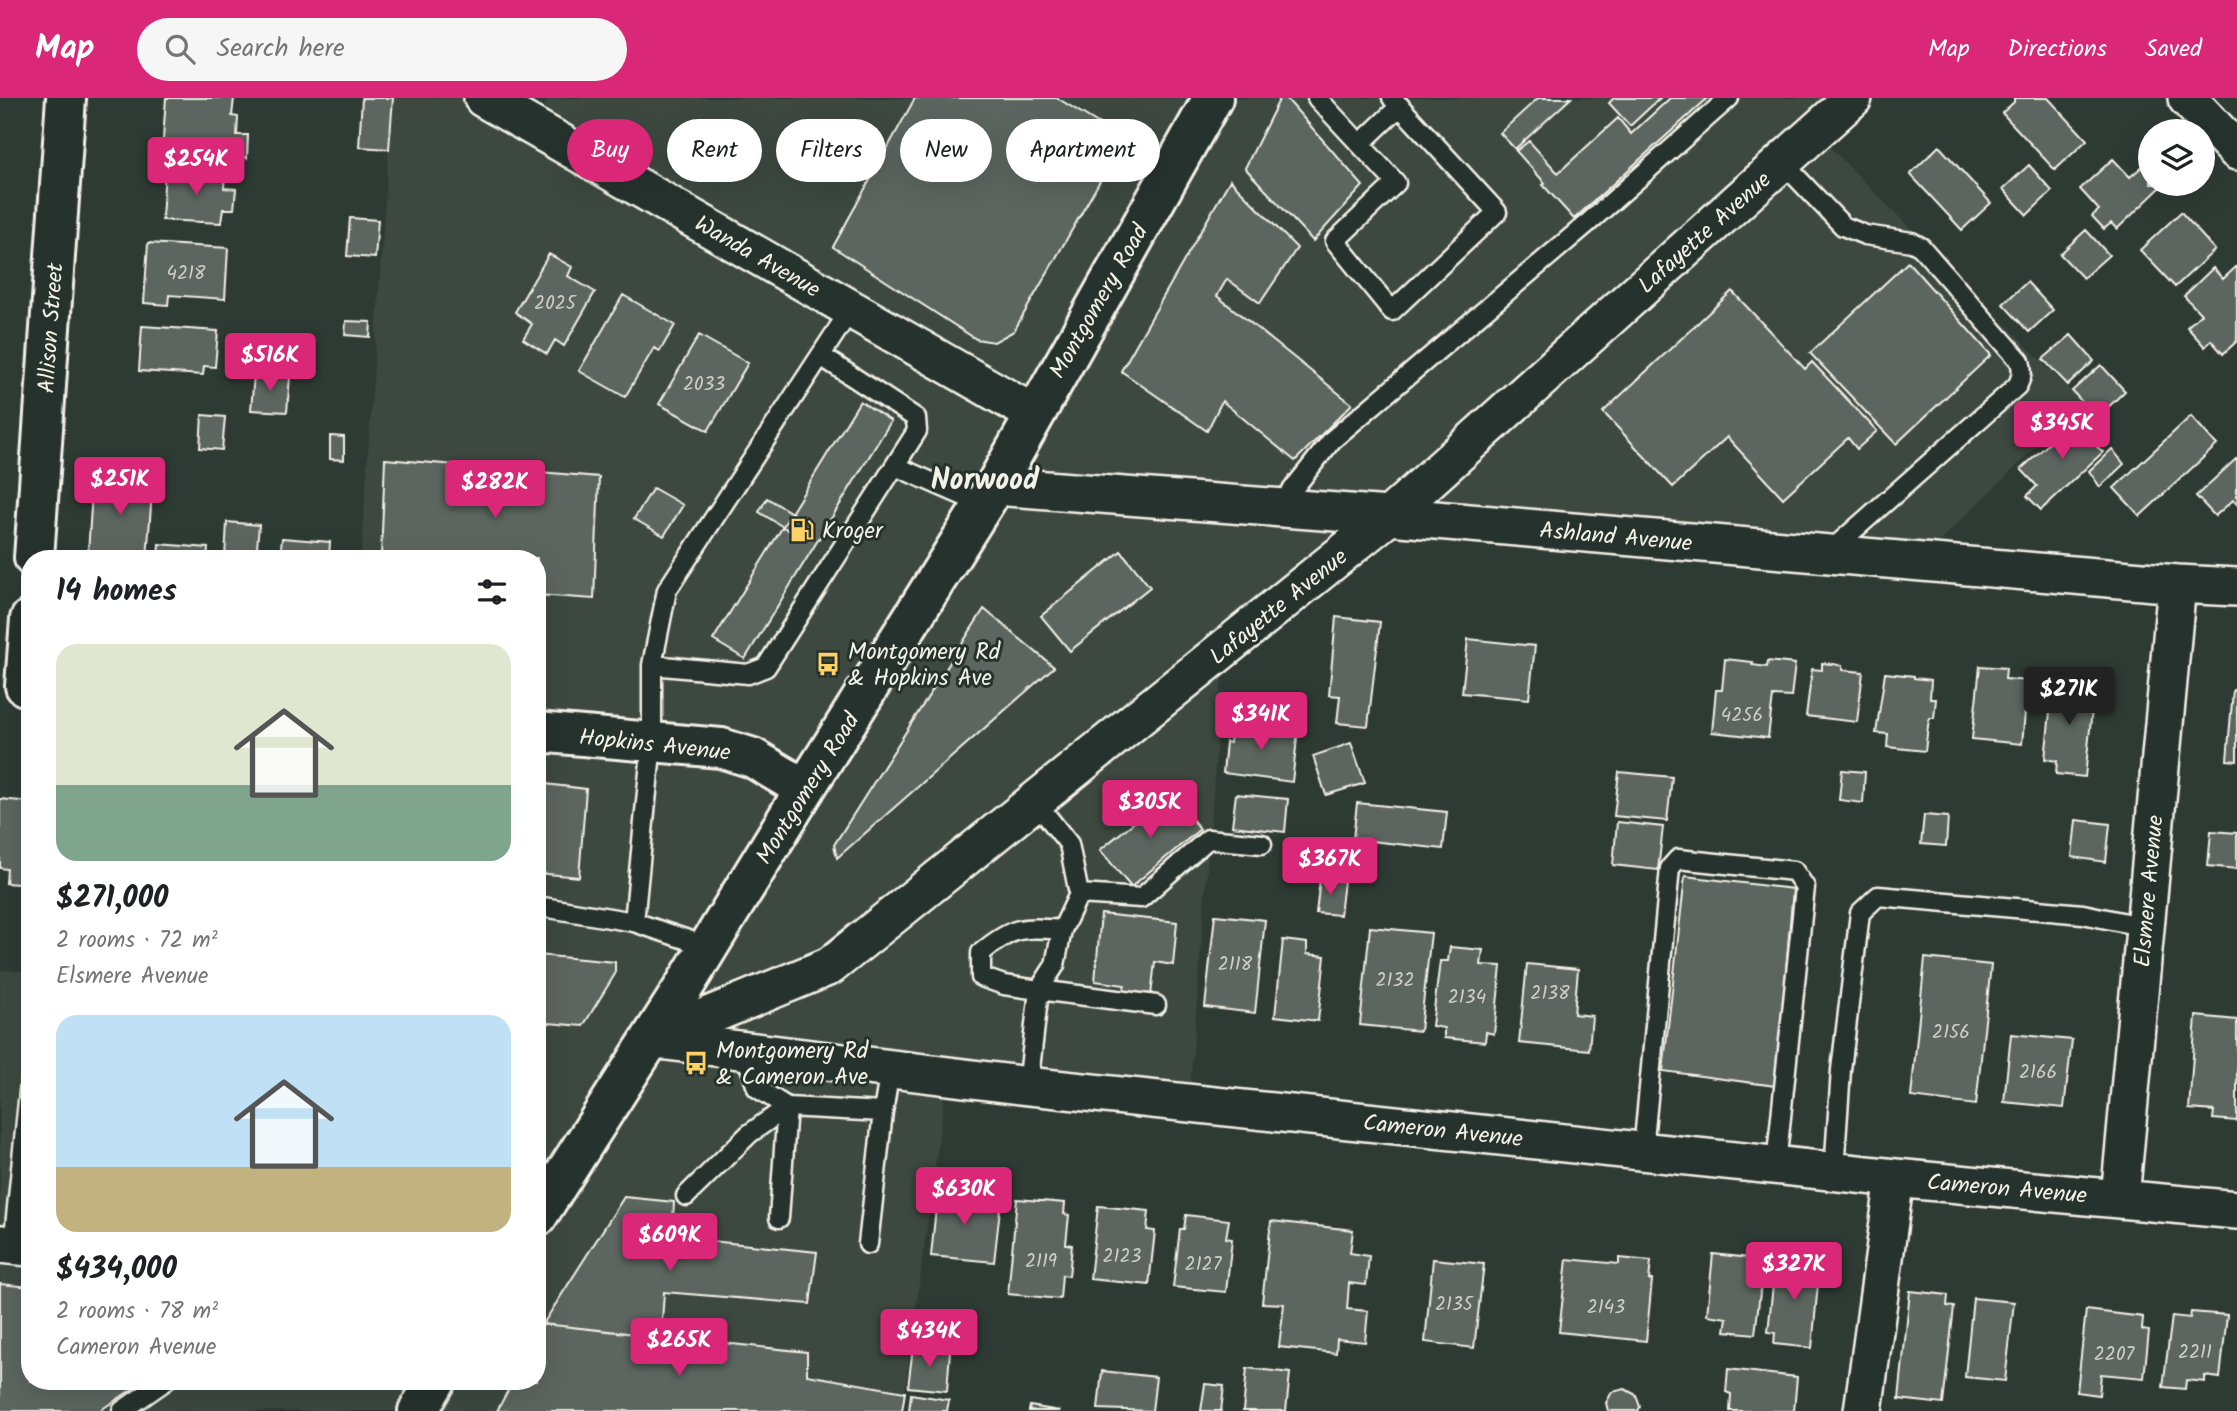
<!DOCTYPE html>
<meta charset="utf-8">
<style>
body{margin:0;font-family:Kalam,sans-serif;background:#f6f6f6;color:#202124;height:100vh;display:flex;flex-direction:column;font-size:26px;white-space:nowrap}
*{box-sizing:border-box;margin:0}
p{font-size:23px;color:#757577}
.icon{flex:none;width:38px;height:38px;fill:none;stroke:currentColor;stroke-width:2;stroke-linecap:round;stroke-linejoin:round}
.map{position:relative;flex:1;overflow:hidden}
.side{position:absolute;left:21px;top:452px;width:525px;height:840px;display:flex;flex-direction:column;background:#fff;border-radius:28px;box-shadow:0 7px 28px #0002}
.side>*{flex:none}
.guide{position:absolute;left:567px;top:21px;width:665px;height:63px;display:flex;gap:14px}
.buttons{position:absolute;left:2138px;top:21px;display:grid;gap:14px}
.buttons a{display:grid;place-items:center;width:77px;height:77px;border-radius:50%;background:#fff;box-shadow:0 7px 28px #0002;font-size:35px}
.price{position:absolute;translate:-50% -60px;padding:0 16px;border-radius:7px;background:#db2777;color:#fff;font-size:23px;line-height:46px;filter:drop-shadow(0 2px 4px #0008)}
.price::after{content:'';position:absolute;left:50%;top:42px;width:21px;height:16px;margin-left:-10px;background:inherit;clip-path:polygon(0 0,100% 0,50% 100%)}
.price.on{background:#222;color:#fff}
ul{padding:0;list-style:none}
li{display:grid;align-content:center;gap:14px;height:371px;padding:0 35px}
li span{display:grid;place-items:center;height:217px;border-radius:21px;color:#555}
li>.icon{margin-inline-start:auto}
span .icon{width:126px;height:126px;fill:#fffc;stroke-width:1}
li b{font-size:30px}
h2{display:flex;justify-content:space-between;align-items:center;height:84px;padding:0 35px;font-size:30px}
.tag{padding:0 24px;border-radius:32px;background:#fff;box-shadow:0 7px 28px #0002;font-size:24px;line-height:63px}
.tag.on{background:#db2777;color:#fff}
header{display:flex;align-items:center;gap:42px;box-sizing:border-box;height:98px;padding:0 35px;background:#db2777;color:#fff}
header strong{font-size:33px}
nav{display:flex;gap:38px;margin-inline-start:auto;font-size:24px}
.search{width:490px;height:63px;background:#f6f6f6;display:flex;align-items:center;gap:18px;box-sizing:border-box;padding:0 24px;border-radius:38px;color:#757577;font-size:26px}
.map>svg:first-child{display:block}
.built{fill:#3c4841}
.building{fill:#5c655e;stroke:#f4f1e8;stroke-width:2}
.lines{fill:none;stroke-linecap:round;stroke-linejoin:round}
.service-casing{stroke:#f4f1e8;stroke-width:23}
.minor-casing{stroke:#f4f1e8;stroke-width:42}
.tertiary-casing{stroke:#f4f1e8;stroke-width:44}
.primary-casing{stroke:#f4f1e8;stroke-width:44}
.service{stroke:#26332d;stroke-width:18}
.minor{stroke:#26332d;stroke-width:37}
.tertiary{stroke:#26332d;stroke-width:38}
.primary{stroke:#26332d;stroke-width:38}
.labels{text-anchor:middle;stroke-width:6;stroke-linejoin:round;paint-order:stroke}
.number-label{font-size:19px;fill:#cecec6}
.street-label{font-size:23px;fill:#f4f1e8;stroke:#26332d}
.poi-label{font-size:23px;fill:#f4f1e8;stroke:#26332d;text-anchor:start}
.district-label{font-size:30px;font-weight:bold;fill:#f4f1e8;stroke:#26332d}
</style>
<header>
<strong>Map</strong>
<div class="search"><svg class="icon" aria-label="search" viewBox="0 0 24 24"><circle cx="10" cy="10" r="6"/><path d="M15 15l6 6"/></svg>Search here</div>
<nav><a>Map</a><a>Directions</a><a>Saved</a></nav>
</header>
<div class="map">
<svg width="2237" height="1313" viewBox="0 0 2237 1313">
<rect width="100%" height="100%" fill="#2e3b34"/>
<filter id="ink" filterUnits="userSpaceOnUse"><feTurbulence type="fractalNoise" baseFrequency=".0143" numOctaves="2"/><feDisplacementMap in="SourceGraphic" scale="14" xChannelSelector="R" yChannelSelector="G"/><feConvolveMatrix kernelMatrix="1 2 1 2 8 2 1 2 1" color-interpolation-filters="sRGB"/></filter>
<g filter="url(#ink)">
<path class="built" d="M392,0H483L534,29L549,0H1853L1816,35L2082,304L1918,464L1389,418L1224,551L1189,1005L947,979L902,1313H0V872L30,874V1283H537V460H361Z"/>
<path class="building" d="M166,0H234L232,18L238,19L237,37H248L247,60L236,58V61L162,55Z
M362,0H393L389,51L359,49Z
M915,0H1057L1124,41L1014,233L994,244L976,241L833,149Z
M1280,0H1286L1363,88L1313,143L1245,70Z
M1538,0H1571L1515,51L1500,35Z
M1614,0H1660L1630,28L1609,5Z
M1670,0H1708L1574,121L1543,87L1545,85L1516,53L1529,43L1558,75L1618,20L1631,36Z
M2014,0H2048L2087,42L2055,72L2002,15L2014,4Z
M1939,48L1991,105L1962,132L1910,76Z
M2113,61L2130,79L2144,67L2151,75V86H2160L2162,88L2117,131L2111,125L2104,131L2092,118L2099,112L2080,91Z
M2029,67L2052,93L2027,117L2003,91Z
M165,71L225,76L224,90L236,91L234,111H223L221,125L162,122Z
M1230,82L1297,150L1260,205L1227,181L1217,198L1352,306L1295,363L1222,303L1207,333L1121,273Z
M2181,114L2215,152L2175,189L2140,152Z
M350,120L378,122L375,160L347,158Z
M2086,132L2109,157L2083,180L2060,156Z
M148,145L228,150L225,201L169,197L168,207L144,205Z
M549,156L572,169L568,178L595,194L564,248L555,242L547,256L523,241L532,226L515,214Z
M1908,164L1991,257L1896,346L1810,255Z
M2237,168V243L2223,256L2211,242L2205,249L2187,229L2201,216L2184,198L2213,170L2223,181Z
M2027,184L2053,212L2029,234L2003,206Z
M1732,193L1805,271L1812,264L1877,333L1857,351L1848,340L1783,400L1727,339L1673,389L1603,314Z
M623,197L675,227L660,253L654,250L625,299L579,273Z
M346,223L371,224L370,239L345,237Z
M142,228L218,233L215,269L204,268L203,277L139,273Z
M699,237L748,265L708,333L659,306Z
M2071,237L2094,263L2068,287L2043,261Z
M266 255a8 8 0 1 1 16 0a8 8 0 1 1-16 0Z
M2101,267L2125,293L2097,320L2072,293Z
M254,276L290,279L287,314L251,312Z
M860,303L891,323L745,561L713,542Z
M202,317L225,319L222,352L200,350Z
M2080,317L2102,341L2096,348L2103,354L2041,412L2027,398L2037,388L2021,371Z
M2191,318L2217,347L2140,418L2114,390Z
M330,338L344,339V362L330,361Z
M2112,351L2124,366L2100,389L2089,373Z
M2237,360V406L2233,402L2215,418L2196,398Z
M385,361L599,379L594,501L537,497V460H381Z
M93,378L153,382L147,460L88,456Z
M653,390L683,407L664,438L634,421Z
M767,400L810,426L801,440L759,414Z
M227,424L259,427L256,460H225Z
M282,440L330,444L329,460H280Z
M159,446L208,450L207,460H158Z
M1121,453L1150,489L1070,553L1041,518Z
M984,511L1054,569L837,760L834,747Z
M1336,519L1380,524L1368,628L1337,625L1340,598L1329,597Z
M1468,541L1535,548L1529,601L1462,595Z
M1725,561L1753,564L1752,567L1767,569L1768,563L1795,566L1791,599L1773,598L1768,640L1712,634L1716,592H1722Z
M1822,565L1842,567V572L1863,574L1857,624L1806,618L1812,571L1822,572Z
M1980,568L2006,570L2005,581L2028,583L2022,646L1972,641Z
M1885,575L1914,578V580L1931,582L1930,601H1936L1934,620H1929L1925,653L1887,649L1888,636L1876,635Z
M2054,576L2071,578L2070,589L2094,592L2085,679L2056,676L2057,663L2045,661Z
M2233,592L2237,593V663L2227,662Z
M1232,625L1298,632L1292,684L1223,675L1226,644L1230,645Z
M1351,645L1365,685L1326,697L1313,658Z
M1842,672L1865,674L1863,705L1839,702Z
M1619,674L1672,679L1667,723L1614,718Z
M537,685L586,691L579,779L537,775Z
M1170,695L1200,731L1131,789L1100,752Z
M1236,696L1288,701L1285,734L1232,728Z
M0,701L30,704V787L6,785L7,771L0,770Z
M1357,705L1447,714L1443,751L1353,741Z
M1924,717L1948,719L1946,748L1921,746Z
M2076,722L2110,726L2106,764L2072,759Z
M1617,724L1663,729L1658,772L1613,767Z
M2211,733L2237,735V771L2208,768Z
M1685,778L1793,791L1776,988L1663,973Z
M1320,781L1344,783L1340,817L1316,815Z
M1101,816L1177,824L1173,867L1155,864L1151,897L1123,894L1125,887L1095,883Z
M1215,817L1265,822L1255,915L1205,909Z
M1370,829L1431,835L1420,933L1360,927Z
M1283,842L1307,845V856L1325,858L1318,923L1275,918Z
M1450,849L1483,852L1481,867L1501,868L1494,936L1486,934L1485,944L1444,940V930L1432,928L1440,863H1448Z
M537,857L615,864V876L583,928L537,924Z
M1925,860L1991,867L1976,1007L1911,999Z
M1527,866L1578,871L1574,916L1592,918L1589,952L1519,945Z
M2196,918L2237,922V1023L2213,1021L2214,1013L2189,1011Z
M2011,936L2072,942L2064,1010L2004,1004Z
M938,1090L978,1094L976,1109L1000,1111L994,1164L931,1158Z
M624,1099L674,1104L672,1139L817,1154L810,1206L664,1194L661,1239L543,1226Z
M1017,1101L1065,1105L1064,1116L1069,1117L1066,1146L1072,1147L1069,1178L1062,1177L1060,1201L1008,1196Z
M1098,1108L1149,1113L1147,1132L1155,1133L1149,1187L1090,1181Z
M1186,1117L1229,1122L1226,1140L1232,1141L1226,1194L1173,1189L1180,1131H1184Z
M1271,1123L1353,1132L1350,1155L1369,1158L1366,1187L1349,1185L1347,1211L1368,1213L1365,1244L1337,1241L1336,1255L1279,1249L1284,1206L1262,1205Z
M1713,1156L1759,1161L1756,1178H1762L1755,1236L1725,1233L1727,1220L1707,1217Z
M1776,1159L1820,1164L1812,1250L1774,1246L1775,1235L1768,1234Z
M1619,1160L1651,1163L1649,1182H1652L1646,1243L1559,1234L1567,1161L1619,1166Z
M1433,1161L1484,1166L1474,1250L1425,1244Z
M0,1186L30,1189V1283H145L99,1313H0Z
M1910,1193L1948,1197L1947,1208L1954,1209L1943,1306L1899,1301Z
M1973,1200L2014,1204L2005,1283L1965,1279Z
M2086,1212L2143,1219L2142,1232L2149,1233L2144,1280L2101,1276L2099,1297L2077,1294Z
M2191,1214L2227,1217L2220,1280L2205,1278V1284L2186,1282L2185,1291L2163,1289L2172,1218L2190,1220Z
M543,1226L807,1254V1277L905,1294L902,1313H497L513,1283H537V1238Z
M913,1249L950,1253L947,1293L908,1289Z
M1247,1270L1290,1275L1286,1313H1243Z
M1728,1271L1797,1279L1794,1313H1730L1731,1296L1726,1294Z
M1102,1273L1156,1279L1152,1313L1098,1311Z
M1205,1286L1224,1288L1221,1313H1201Z
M1625,1291L1636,1297L1640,1309L1638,1313H1608L1606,1305L1612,1294Z
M911,1296L949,1302L947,1313H909Z
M1030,1308L1060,1313H1029Z"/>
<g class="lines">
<g class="service-casing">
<path id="service" d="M1317,0L1396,85L1335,143L1392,213L1497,114L1392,0
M1360,46L1400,8
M1782,64L1843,128L1865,137L1912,144L1921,149L2020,263C2023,273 2022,279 2017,288L1829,454
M895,368L982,406
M1278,410L1332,342L1589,124L1729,0
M652,567L748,576L766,569L917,333L916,320L821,258
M1035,703L1069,746L1079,796
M537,808L634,824L709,849
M634,824L652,644V567L667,492L851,211
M1156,907L1039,892L1055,867L1062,832L1079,796L1141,800L1208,741L1262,746
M745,954L757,990L787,1009L779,1120
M1028,988L1039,892L1004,887L981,879V855C1013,828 1022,829 1062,832
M883,1014L890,972
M1643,1053L1670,770L1678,761L1794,773L1805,789L1776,1067
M1834,1073L1841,972L1860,815L1878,798L2083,816L2145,829
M686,1098L749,1036L787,1009L883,1014L868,1146
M13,1148L30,984
M122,1313L165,1283"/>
</g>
<g class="minor-casing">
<path id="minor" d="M483,0L1034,316
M2187,0L2237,53
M995,388L1389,418L2177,486L2237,489
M651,941L1028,988L1895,1080L2237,1112
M652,941L830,868L1389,418L1853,0
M2120,1100L2177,486
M0,1146L30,1149
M1863,1313L1895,1080"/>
</g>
<g class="tertiary-casing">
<path id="tertiary" d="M34,460L66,0
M25,588L30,521
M537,634L721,650L753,660L805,691"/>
</g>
<g class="primary-casing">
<path id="primary" d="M537,1119L682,892L805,691L995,388L1213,0
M418,1313L436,1283"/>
</g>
<use href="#service" class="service"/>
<use href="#minor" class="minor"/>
<use href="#tertiary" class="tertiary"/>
<use href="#primary" class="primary"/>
</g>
</g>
<defs>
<g id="fuel-bare" transform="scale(1.89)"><path d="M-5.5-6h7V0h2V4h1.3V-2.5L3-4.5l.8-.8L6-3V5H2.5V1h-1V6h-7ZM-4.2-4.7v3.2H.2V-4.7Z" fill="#ffd166" stroke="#26332d" stroke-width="2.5" paint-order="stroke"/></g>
<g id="bus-bare" transform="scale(1.89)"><path d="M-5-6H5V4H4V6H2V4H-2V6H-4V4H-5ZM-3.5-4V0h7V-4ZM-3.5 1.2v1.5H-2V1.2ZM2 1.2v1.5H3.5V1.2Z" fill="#ffd166" stroke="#26332d" stroke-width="2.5" paint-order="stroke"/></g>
</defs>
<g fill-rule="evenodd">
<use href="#fuel-bare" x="802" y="432"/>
<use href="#bus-bare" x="828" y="566"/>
<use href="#bus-bare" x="696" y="965"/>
</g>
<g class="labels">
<g class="number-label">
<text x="186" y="181">4218</text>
<text x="555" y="211">2025</text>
<text x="704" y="292">2033</text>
<text x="1742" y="623">4256</text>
<text x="1235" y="872">2118</text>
<text x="1395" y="888">2132</text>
<text x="1550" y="901">2138</text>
<text x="1467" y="905">2134</text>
<text x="1951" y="940">2156</text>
<text x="2038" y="980">2166</text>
<text x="1122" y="1164">2123</text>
<text x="1041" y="1169">2119</text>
<text x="1203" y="1172">2127</text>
<text x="1454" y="1212">2135</text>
<text x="1606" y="1215">2143</text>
<text x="2195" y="1260">2211</text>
<text x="2114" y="1262">2207</text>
</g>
<g class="street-label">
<text transform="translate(1704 134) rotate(-42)" y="8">Lafayette Avenue</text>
<text transform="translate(758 158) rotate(30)" y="8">Wanda Avenue</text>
<text transform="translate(1098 203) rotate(-60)" y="8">Montgomery Road</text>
<text transform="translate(50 230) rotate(-86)" y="8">Allison Street</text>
<text transform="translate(1616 438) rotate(5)" y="8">Ashland Avenue</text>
<text transform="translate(1278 508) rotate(-39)" y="8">Lafayette Avenue</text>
<text transform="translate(655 646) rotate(6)" y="8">Hopkins Avenue</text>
<text transform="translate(807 690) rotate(-58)" y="8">Montgomery Road</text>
<text transform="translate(2148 793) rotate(-85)" y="8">Elsmere Avenue</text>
<text transform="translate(1443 1032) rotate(6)" y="8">Cameron Avenue</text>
<text transform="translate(2007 1090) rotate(5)" y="8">Cameron Avenue</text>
</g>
<g class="poi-label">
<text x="822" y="440">Kroger</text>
<text x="848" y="561">Montgomery Rd<tspan x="848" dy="26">&amp; Hopkins Ave</tspan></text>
<text x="716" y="960">Montgomery Rd<tspan x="716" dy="26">&amp; Cameron Ave</tspan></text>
</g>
<g class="district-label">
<text x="985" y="391">Norwood</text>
</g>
</g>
</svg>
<div class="buttons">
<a><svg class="icon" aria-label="layers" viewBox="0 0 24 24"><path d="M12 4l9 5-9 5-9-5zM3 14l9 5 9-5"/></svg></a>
</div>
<b class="price" style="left:196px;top:99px">$254K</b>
<b class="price" style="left:270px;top:295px">$516K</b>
<b class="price" style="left:2062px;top:363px">$345K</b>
<b class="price" style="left:120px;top:419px">$251K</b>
<b class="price" style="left:495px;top:422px">$282K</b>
<b class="price on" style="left:2069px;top:629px">$271K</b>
<b class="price" style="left:1261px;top:654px">$341K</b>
<b class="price" style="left:1150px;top:742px">$305K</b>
<b class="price" style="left:1330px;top:799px">$367K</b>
<b class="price" style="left:964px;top:1129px">$630K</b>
<b class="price" style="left:670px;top:1175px">$609K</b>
<b class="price" style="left:1794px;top:1204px">$327K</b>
<b class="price" style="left:929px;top:1271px">$434K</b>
<b class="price" style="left:679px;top:1280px">$265K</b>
<div class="guide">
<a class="tag on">Buy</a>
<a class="tag">Rent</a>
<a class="tag">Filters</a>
<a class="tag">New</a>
<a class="tag">Apartment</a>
</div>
<section class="side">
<h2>14 homes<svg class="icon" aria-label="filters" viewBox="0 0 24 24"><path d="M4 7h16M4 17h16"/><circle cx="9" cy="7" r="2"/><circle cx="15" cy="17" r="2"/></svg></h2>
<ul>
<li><span style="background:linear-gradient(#dfe7d0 65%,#7fa58c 0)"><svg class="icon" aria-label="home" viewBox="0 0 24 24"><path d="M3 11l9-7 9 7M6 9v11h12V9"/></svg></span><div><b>$271,000</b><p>2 rooms · 72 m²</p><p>Elsmere Avenue</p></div></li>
<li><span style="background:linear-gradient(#bfe0f5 70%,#c2b280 0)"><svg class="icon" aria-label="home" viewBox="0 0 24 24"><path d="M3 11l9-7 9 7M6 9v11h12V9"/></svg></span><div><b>$434,000</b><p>2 rooms · 78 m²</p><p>Cameron Avenue</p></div></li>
</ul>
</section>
</div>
